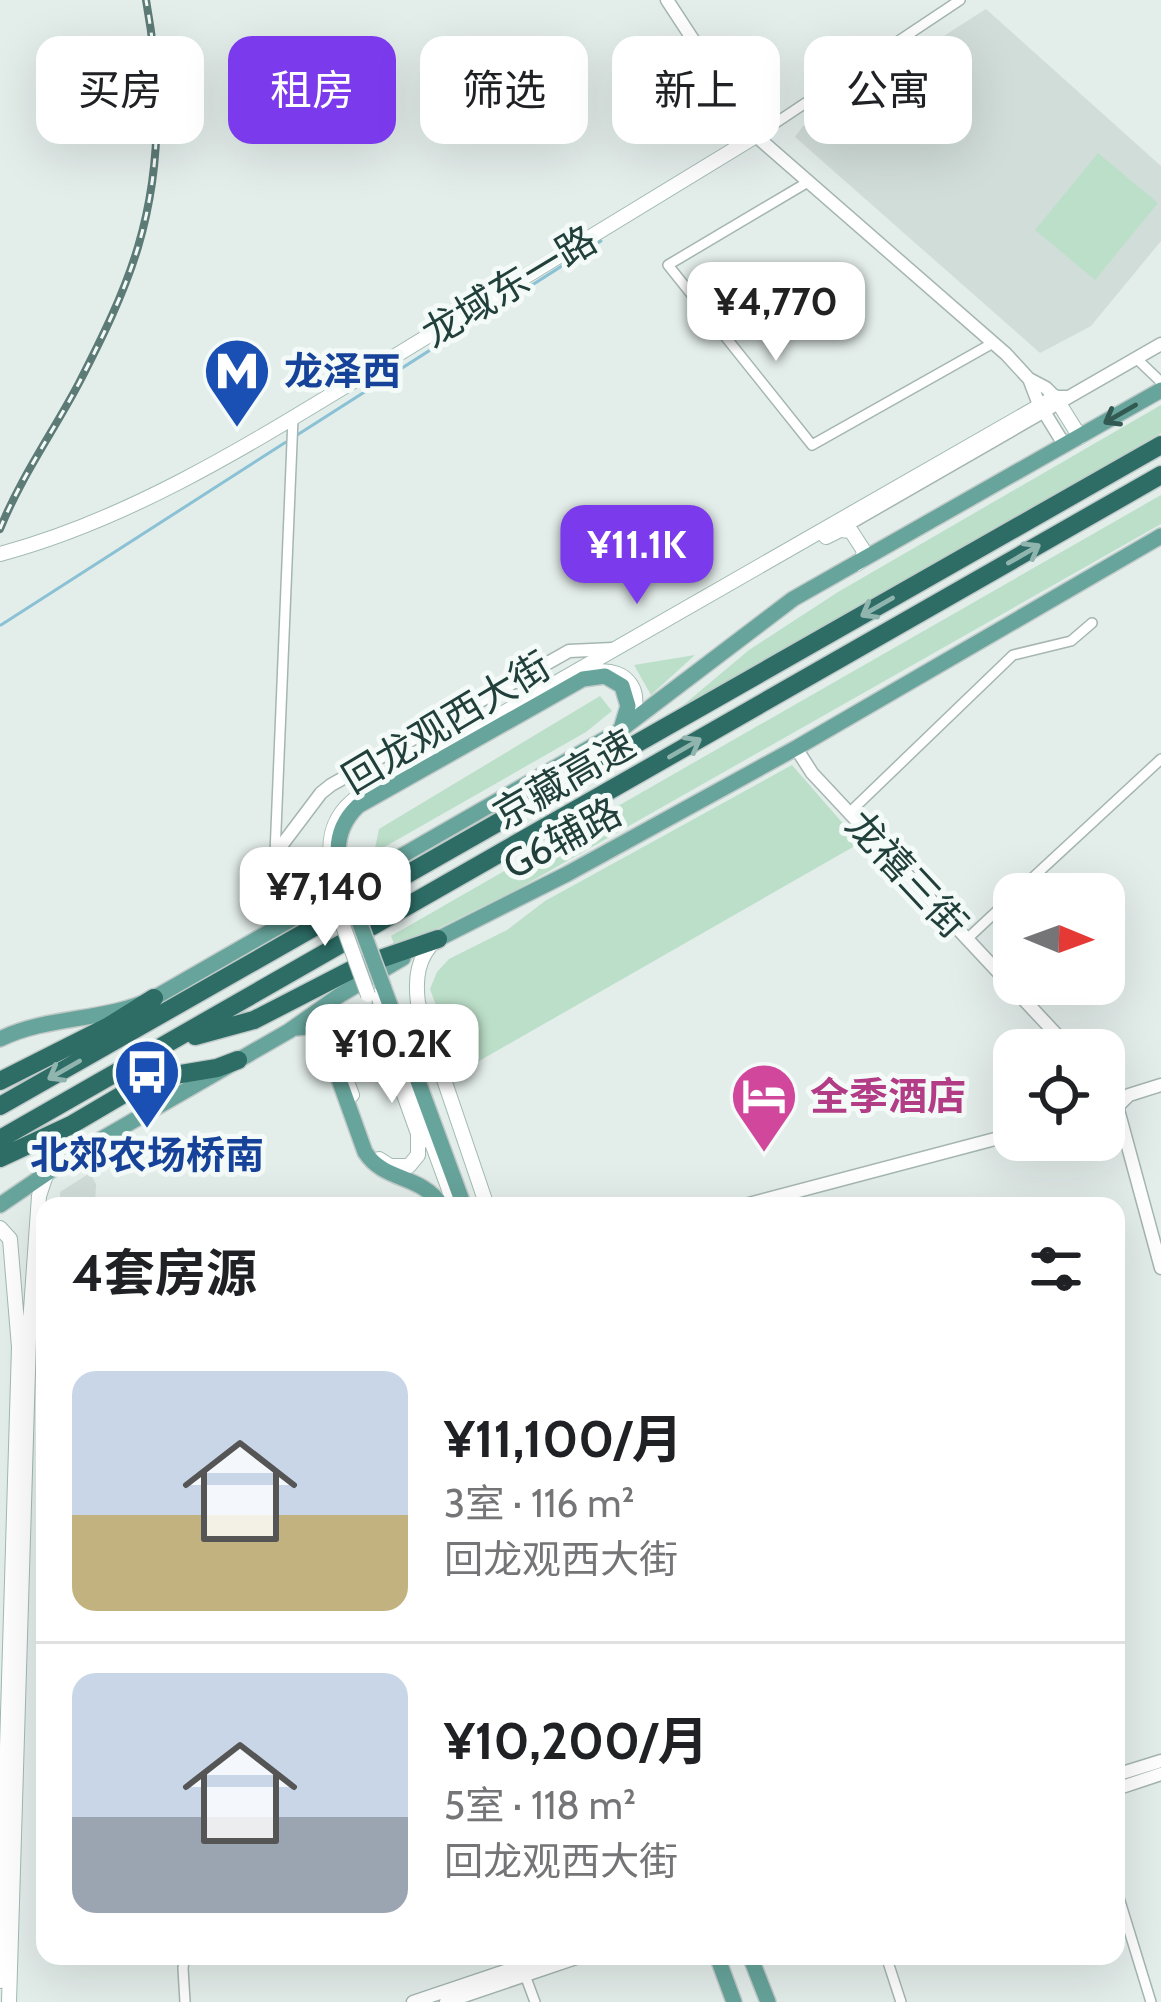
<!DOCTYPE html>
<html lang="zh">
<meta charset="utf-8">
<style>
body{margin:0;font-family:Cabin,"Noto Sans SC",sans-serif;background:#f2f2f2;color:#202124;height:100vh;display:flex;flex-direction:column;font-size:45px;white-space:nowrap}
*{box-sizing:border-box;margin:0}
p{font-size:39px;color:#757577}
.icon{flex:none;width:66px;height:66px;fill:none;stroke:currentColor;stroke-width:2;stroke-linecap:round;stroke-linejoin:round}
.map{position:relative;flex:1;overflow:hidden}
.panel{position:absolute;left:36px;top:1197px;width:1089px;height:768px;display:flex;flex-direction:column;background:#fff;border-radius:24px;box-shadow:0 12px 48px #0002}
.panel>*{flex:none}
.guide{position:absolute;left:36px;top:36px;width:1089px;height:108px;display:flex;gap:24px}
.needle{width:78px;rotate:91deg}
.controls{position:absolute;left:993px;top:873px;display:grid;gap:24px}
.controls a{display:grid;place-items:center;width:132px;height:132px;border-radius:24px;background:#fff;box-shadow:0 12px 48px #0002;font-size:60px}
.price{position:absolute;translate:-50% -102px;padding:0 27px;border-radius:24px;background:#fff;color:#222;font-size:39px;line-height:78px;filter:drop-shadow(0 3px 6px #0008)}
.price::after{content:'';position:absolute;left:50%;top:72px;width:36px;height:27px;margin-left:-18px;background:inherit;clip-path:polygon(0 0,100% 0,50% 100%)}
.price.active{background:#7c3aed;color:#fff}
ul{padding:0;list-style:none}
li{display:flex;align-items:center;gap:36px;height:300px;padding:0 36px}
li+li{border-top:3px solid #e0e0e0}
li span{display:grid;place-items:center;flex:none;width:336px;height:240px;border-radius:24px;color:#555}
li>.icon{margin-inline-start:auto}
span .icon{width:144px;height:144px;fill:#fffc;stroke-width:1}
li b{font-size:51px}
h2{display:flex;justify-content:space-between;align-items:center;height:144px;padding:0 36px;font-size:51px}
.chip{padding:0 42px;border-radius:24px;background:#fff;box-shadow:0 12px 48px #0002;font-size:42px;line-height:108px}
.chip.active{background:#7c3aed;color:#fff}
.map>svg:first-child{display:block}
.built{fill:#d1ddd9}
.green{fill:#bcdfc9}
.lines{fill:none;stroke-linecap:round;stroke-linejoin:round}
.stream{stroke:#8ac1d4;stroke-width:3}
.minor-casing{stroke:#a5b6b2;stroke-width:12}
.tertiary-casing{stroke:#a5b6b2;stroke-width:15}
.secondary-casing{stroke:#a1bab3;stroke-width:16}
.primary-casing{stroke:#c1cac8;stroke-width:18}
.motorway-casing{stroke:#c1cac8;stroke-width:21}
.minor{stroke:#fff;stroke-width:9}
.tertiary{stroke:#fff;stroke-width:12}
.secondary{stroke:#fff;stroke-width:14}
.primary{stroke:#67a49b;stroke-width:15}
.motorway{stroke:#2d6d66;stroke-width:18}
.rail-casing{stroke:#5d7b76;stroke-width:8}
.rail{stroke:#f4faf7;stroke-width:3;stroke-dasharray:9;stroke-linecap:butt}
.secondary-bridge-casing{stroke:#a1bab3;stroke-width:16;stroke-linecap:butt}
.primary-bridge-casing{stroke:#c1cac8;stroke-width:18;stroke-linecap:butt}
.secondary-bridge{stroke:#fff;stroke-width:14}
.primary-bridge{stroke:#67a49b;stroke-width:15}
.oneway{stroke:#335953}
.oneway2{stroke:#90b4ae}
.labels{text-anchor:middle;stroke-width:10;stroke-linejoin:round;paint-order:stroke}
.street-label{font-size:39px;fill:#22403b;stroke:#f4faf7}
.transit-label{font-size:39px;font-weight:bold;fill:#164399;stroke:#f4faf7;text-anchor:start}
.hotel-label{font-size:39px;font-weight:bold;fill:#b23c85;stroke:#f4faf7;text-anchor:start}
</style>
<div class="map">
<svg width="1161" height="2002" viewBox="0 0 1161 2002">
<rect width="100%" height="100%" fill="#e3edea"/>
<path class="built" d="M986,9L1161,166V241L1091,326L1040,353L795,137L803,126Z
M90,1173L96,1184L95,1206H60V1192Z"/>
<path class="green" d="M1098,153L1158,203L1095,280L1035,230Z
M1161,405V433L662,723L749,650L838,592Z
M1161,495V524L516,890L396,949L391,936Z
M695,655L651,695L634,665Z
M600,696L612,711L586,732L374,853L379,829Z
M792,765L860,843L460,1072L430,989L437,972L449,959L507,930L545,901Z"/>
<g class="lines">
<path class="stream" d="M294,437L601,241
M1,625L286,442"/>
<g class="minor-casing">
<path id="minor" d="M756,136L960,0
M808,182L668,265L812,445L993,343
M1136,358L1161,382
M849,813L1013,655L1071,641L1092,623
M275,854L293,418
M1015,894L1161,759
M967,939L1014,895
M1116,1888L1151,2002
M185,1956L183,1968L185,2002
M886,1956L901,2002
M525,1975L535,2002"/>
</g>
<g class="tertiary-casing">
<path id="tertiary" d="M667,0L756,136L1006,354L1029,379L1046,388L1055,397H1067
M1030,381L1038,402L1065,446
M836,531L1161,344
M796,748L812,773L1071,1050
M304,913L275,854L321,793L331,785L569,651L613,649
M1104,1085L1117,1106L1161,1268
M1104,1110L1119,1105L1129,1095L1161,1085
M741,1206L1014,1134
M1116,1775L1161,1761
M1116,1789L1161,1774
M413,2002L550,1956
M446,2002L582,1956"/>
</g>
<g class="secondary-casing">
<path id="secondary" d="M826,537L840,530L851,531L864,551L862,560L857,564
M0,554C138,517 261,437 382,364C507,288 631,212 756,136
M594,672C629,666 647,696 627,724
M336,882C325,847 328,817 360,795L1055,397L1080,437
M436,940C417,957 415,979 418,1003L487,1206
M376,990L455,1206
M337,997C317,1024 342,1066 352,1095
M374,1011L421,1142
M379,1159L390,1166H409L418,1155V1135
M0,1228L10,1239L19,1347L0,1981
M9,2002L29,1338L39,1196L47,1172"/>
</g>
<g class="primary-casing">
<path id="primary" d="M343,878C334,851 337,826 358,806L583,679L605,676L622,686L628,706L621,729
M430,943L567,874L796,748L1161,536
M383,986L464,1206
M297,1028L315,1026L322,1032L365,1152C385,1183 420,1173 442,1206
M0,1039C49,1015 105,1022 154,998L619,731L793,599L1161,390
M0,1205L72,1156L289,1031L340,995L403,958
M717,1956L734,2002
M750,1956L768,2002"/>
</g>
<g class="motorway-casing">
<path id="motorway" d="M195,1036L254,1020L357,967L438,939
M0,1081L109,1026L154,998
M0,1106L1161,445
M0,1139L1161,475
M0,1158L71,1125L139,1085L163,1077L217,1068L238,1060"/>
</g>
<use href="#minor" class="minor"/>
<use href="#tertiary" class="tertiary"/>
<use href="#secondary" class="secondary"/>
<use href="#primary" class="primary"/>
<use href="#motorway" class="motorway"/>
<g class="rail-casing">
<path id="rail" d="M0,529C21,477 53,432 79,383C101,340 124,294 138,247C162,167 161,82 146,0"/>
</g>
<use href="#rail" class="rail"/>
<g class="secondary-bridge-casing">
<path id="secondary-bridge" d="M329,887L368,995"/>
</g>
<g class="primary-bridge-casing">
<path id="primary-bridge" d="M343,878L383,986"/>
</g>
<use href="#secondary-bridge" class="secondary-bridge"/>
<use href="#primary-bridge" class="primary-bridge"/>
</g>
<defs><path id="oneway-shaft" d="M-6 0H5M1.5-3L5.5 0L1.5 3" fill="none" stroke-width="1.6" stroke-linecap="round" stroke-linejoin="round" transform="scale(3)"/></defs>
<use class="oneway" href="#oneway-shaft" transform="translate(1120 414) rotate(150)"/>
<g class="oneway2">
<use href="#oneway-shaft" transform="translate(1024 554) rotate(-30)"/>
<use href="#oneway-shaft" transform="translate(877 607) rotate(150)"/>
<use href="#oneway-shaft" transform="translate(685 748) rotate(-30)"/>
<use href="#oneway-shaft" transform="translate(64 1070) rotate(150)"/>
</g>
<defs>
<g id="metro-pin" transform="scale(3.45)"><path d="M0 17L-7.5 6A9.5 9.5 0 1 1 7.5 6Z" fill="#1a4fb4" stroke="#f4faf7"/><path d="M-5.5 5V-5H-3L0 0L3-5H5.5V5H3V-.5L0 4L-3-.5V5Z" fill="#fff"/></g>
<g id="bus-pin" transform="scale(3.45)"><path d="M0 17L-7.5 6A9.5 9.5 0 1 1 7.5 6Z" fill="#1a4fb4" stroke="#f4faf7"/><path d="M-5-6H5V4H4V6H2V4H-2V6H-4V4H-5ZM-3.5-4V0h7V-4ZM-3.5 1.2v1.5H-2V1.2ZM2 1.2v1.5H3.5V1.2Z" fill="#fff"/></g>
<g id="hotel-pin" transform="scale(3.45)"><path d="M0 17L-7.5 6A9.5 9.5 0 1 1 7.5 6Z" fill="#d1479c" stroke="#f4faf7"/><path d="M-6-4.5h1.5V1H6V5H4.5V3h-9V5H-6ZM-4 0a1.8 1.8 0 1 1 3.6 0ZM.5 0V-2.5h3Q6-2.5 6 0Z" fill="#fff"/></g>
</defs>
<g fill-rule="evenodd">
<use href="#metro-pin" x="237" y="371"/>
<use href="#bus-pin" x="147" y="1072"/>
<use href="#hotel-pin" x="764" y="1096"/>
</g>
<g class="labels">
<g class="street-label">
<text transform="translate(509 286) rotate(-31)" y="14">龙域东一路</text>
<text transform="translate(446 722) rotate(-31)" y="14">回龙观西大街</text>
<text transform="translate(564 779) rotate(-30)" y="14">京藏高速</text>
<text transform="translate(562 838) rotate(-28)" y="14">G6辅路</text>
<text transform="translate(907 874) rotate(47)" y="14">龙禧三街</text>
</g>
<g class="transit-label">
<text x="284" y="385">龙泽西</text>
<text x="147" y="1169" text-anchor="middle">北郊农场桥南</text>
</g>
<g class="hotel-label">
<text x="810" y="1110">全季酒店</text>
</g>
</g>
</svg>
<div class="controls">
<a><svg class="needle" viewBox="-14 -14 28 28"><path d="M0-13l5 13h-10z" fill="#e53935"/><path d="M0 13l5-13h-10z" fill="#757577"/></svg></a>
<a><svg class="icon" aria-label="locate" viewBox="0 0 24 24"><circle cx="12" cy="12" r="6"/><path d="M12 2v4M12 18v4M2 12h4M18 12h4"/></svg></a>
</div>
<b class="price" style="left:776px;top:364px">¥4,770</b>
<b class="price active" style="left:637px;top:607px">¥11.1K</b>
<b class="price" style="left:325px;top:949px">¥7,140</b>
<b class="price" style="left:392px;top:1106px">¥10.2K</b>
<div class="guide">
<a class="chip">买房</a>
<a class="chip active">租房</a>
<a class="chip">筛选</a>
<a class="chip">新上</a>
<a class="chip">公寓</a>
</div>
<section class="panel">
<h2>4套房源<svg class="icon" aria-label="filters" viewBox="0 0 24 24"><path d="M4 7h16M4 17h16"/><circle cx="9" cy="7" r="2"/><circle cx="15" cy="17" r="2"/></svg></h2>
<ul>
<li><span style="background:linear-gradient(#c9d6e8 60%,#c2b280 0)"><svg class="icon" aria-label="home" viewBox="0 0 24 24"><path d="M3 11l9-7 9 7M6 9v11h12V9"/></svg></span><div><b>¥11,100/月</b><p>3室 · 116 m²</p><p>回龙观西大街</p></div></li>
<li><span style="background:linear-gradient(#c9d6e8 60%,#9aa5b1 0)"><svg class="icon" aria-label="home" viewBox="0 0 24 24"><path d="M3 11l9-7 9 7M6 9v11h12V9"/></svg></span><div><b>¥10,200/月</b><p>5室 · 118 m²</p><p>回龙观西大街</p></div></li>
</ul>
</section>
</div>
